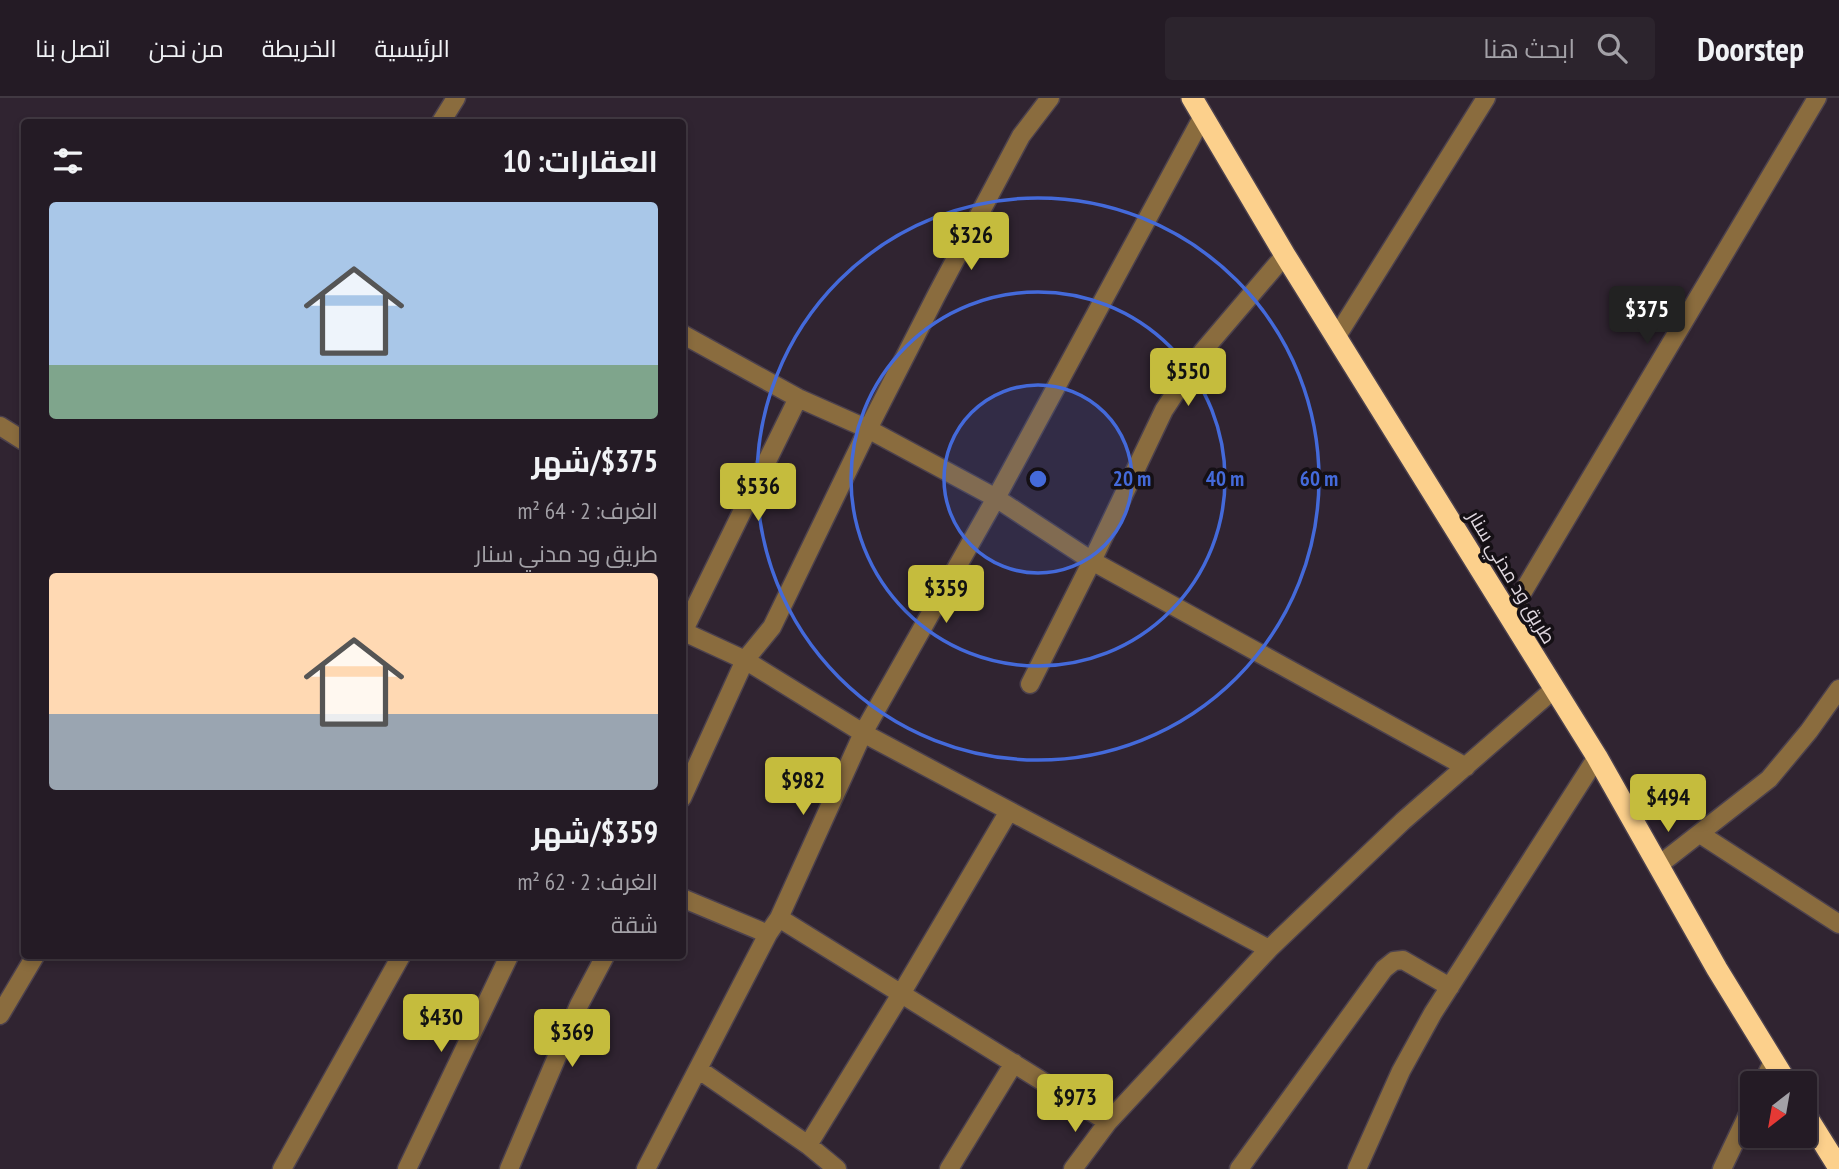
<!DOCTYPE html>
<html lang="ar">
<meta charset="utf-8">
<style>
body{margin:0;font-family:"PT Sans Narrow",Cairo,sans-serif;background:#2c242d;color:#f1f3f6;direction:rtl;height:100vh;display:flex;flex-direction:column;font-size:26px;white-space:nowrap}
*{box-sizing:border-box;margin:0}
p{font-size:23px;color:#a3a1a7}
.icon{flex:none;width:38px;height:38px;fill:none;stroke:currentColor;stroke-width:2;stroke-linecap:round;stroke-linejoin:round}
.map{position:relative;flex:1;overflow:hidden;direction:ltr}
.side{position:absolute;left:21px;top:21px;width:665px;height:840px;display:flex;flex-direction:column;background:#241b25;border-radius:7px;box-shadow:0 4px 10px #0003,0 0 0 2px #413942;direction:rtl}
.side>*{flex:none}
.needle{width:46px;rotate:211deg}
.buttons{position:absolute;left:1740px;top:973px;display:grid;gap:14px}
.buttons a{display:grid;place-items:center;width:77px;height:77px;border-radius:7px;background:#241b25;box-shadow:0 4px 10px #0003,0 0 0 2px #413942;font-size:35px}
.price{position:absolute;translate:-50% -60px;padding:0 16px;border-radius:7px;background:#c5bc3d;color:#111;font-size:23px;line-height:46px;filter:drop-shadow(0 2px 4px #0008)}
.price::after{content:'';position:absolute;left:50%;top:42px;width:21px;height:16px;margin-left:-10px;background:inherit;clip-path:polygon(0 0,100% 0,50% 100%)}
.price.on{background:#222;color:#fff}
ul{padding:0;list-style:none}
li{display:grid;align-content:center;gap:14px;height:371px;padding:0 28px}
li span{display:grid;place-items:center;height:217px;border-radius:7px;color:#555}
li>.icon{margin-inline-start:auto}
span .icon{width:126px;height:126px;fill:#fffc;stroke-width:1}
li b{font-size:30px}
h2{display:flex;justify-content:space-between;align-items:center;height:84px;padding:0 28px;font-size:30px}
header{display:flex;align-items:center;gap:42px;box-sizing:border-box;height:98px;padding:0 35px;background:#241b25;border-bottom:2px solid #413942}
header strong{font-size:33px}
nav{display:flex;gap:38px;margin-inline-start:auto;font-size:24px}
.search{width:490px;height:63px;background:#2c242d;display:flex;align-items:center;gap:18px;box-sizing:border-box;padding:0 24px;border-radius:7px;color:#a3a1a7;font-size:26px}
.map>svg:first-child{display:block}
.lines{fill:none;stroke-linecap:round;stroke-linejoin:round}
.minor-casing{stroke:#4c414d;stroke-width:21}
.highway-casing{stroke:#4c414d;stroke-width:24}
.minor{stroke:#8a6c3e;stroke-width:18}
.highway{stroke:#fcd08c;stroke-width:21}
.ring{fill:none;stroke:#446ada;stroke-width:3.5}
.labels{text-anchor:middle;stroke-width:7;stroke-linejoin:round;paint-order:stroke}
.street-label{font-size:19px;fill:#e0d8e0;stroke:#151015}
.centre{fill:#446ada;stroke:#151015;stroke-width:3.5}
.ring-label{font-size:21px;text-anchor:middle;font-weight:bold;fill:#446ada;stroke:#151015;stroke-width:7;stroke-linejoin:round;paint-order:stroke}
</style>
<header>
<strong>Doorstep</strong>
<div class="search"><svg class="icon" aria-label="search" viewBox="0 0 24 24"><circle cx="10" cy="10" r="6"/><path d="M15 15l6 6"/></svg>ابحث هنا</div>
<nav><a>الرئيسية</a><a>الخريطة</a><a>من نحن</a><a>اتصل بنا</a></nav>
</header>
<div class="map">
<svg width="1839" height="1071" viewBox="0 0 1839 1071">
<rect width="100%" height="100%" fill="#302431"/>
<g class="lines">
<g class="minor-casing">
<path id="minor" d="M441,24L456,0
M682,236L798,300L868,331L996,400L1092,463L1466,669
M1337,238L1486,0
M0,328L24,343
M1509,517L1817,0
M682,533L745,562L863,635L1269,851
M682,536L798,300
M1030,586L1092,463L1164,312L1203,253L1285,157
M682,700L745,562L772,529L868,331L937,196L1021,38L1050,0
M1700,736L1839,826
M1659,767L1769,681L1809,633L1839,591
M682,800L768,836
M779,820L863,635L996,400L1203,18
M0,917L35,858
M698,971L808,1047L837,1071
M1763,985L1773,963
M808,1047L901,896L1009,713
M282,1071L401,858
M407,1071L509,858
M509,1071L579,907L605,858
M646,1071L768,836L779,820L1108,1024L1269,851L1403,723L1553,592
M949,1071L1014,965
M1073,1071L1108,1024
M1239,1071L1384,871L1394,863L1403,862L1450,889
M1357,1071L1401,973L1433,915L1597,659
M1722,1071L1752,1008"/>
</g>
<g class="highway-casing">
<path id="highway" d="M1192,0L1285,157L1597,659L1717,871L1787,985
M1804,1014L1839,1070"/>
</g>
<use href="#minor" class="minor"/>
<use href="#highway" class="highway"/>
</g>
<circle cx="1038" cy="381" r="94" fill="#446ada" fill-opacity=".12"/>
<g class="ring">
<circle cx="1038" cy="381" r="94"/>
<circle cx="1038" cy="381" r="187"/>
<circle cx="1038" cy="381" r="281"/>
</g>
<g class="labels">
<g class="street-label">
<text transform="translate(1512 479) rotate(59)" y="7">طريق ود مدني سنار</text>
</g>
</g>
<circle cx="1038" cy="381" r="10" class="centre"/>
<g class="ring-label">
<text x="1132" y="388">20 m</text>
<text x="1225" y="388">40 m</text>
<text x="1319" y="388">60 m</text>
</g>
</svg>
<div class="buttons">
<a><svg class="needle" viewBox="-14 -14 28 28"><path d="M0-13l5 13h-10z" fill="#e53935"/><path d="M0 13l5-13h-10z" fill="#a3a1a7"/></svg></a>
</div>
<b class="price" style="left:971px;top:174px">$326</b>
<b class="price on" style="left:1647px;top:248px">$375</b>
<b class="price" style="left:1188px;top:310px">$550</b>
<b class="price" style="left:758px;top:425px">$536</b>
<b class="price" style="left:946px;top:527px">$359</b>
<b class="price" style="left:803px;top:719px">$982</b>
<b class="price" style="left:1668px;top:736px">$494</b>
<b class="price" style="left:441px;top:956px">$430</b>
<b class="price" style="left:572px;top:971px">$369</b>
<b class="price" style="left:1075px;top:1036px">$973</b>
<section class="side">
<h2>العقارات: 10<svg class="icon" aria-label="filters" viewBox="0 0 24 24"><path d="M4 7h16M4 17h16"/><circle cx="9" cy="7" r="2"/><circle cx="15" cy="17" r="2"/></svg></h2>
<ul>
<li><span style="background:linear-gradient(#a9c7e8 75%,#7fa58c 0)"><svg class="icon" aria-label="home" viewBox="0 0 24 24"><path d="M3 11l9-7 9 7M6 9v11h12V9"/></svg></span><div><b>$375/شهر</b><p>الغرف: 2 · 64 m²</p><p>طريق ود مدني سنار</p></div></li>
<li><span style="background:linear-gradient(#ffd9b3 65%,#9aa5b1 0)"><svg class="icon" aria-label="home" viewBox="0 0 24 24"><path d="M3 11l9-7 9 7M6 9v11h12V9"/></svg></span><div><b>$359/شهر</b><p>الغرف: 2 · 62 m²</p><p>شقة</p></div></li>
</ul>
</section>
</div>
